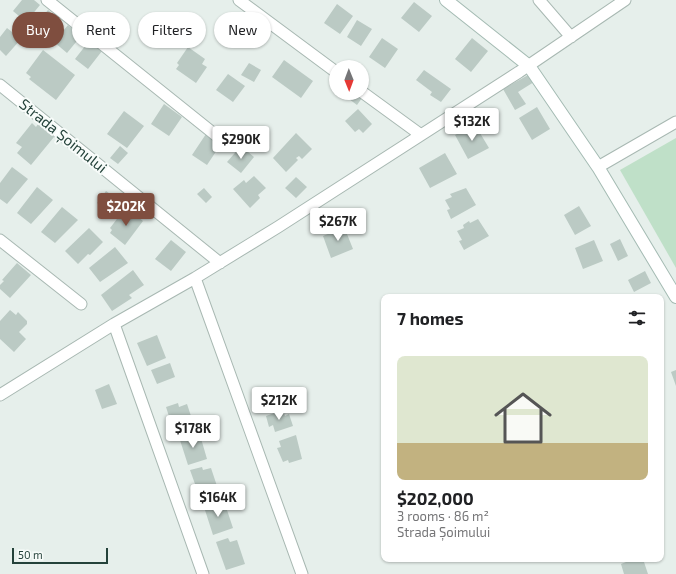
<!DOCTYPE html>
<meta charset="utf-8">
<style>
body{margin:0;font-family:"Exo 2",sans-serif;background:#f6f6f6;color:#202124;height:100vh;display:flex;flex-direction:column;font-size:15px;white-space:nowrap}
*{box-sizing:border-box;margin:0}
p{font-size:13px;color:#757577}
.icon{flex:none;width:22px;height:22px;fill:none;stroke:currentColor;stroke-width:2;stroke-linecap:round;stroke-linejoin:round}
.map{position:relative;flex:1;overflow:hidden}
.details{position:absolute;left:381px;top:294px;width:283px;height:268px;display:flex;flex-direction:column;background:#fff;border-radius:8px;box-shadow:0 1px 3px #0004}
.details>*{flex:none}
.top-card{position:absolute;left:12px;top:12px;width:309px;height:36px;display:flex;gap:8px}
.needle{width:26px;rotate:179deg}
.tools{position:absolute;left:329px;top:60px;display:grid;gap:8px}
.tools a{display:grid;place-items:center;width:40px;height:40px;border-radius:50%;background:#fff;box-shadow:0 1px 3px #0004;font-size:20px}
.scale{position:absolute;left:12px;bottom:10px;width:96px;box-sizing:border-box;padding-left:4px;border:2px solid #24423a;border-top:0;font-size:11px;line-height:14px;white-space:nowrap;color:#24423a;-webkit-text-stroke:3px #f7fbf9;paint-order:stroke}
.price{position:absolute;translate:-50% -34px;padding:0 9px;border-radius:4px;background:#fff;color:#222;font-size:13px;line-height:26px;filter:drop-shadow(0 1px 2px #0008)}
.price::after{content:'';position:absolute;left:50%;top:24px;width:12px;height:9px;margin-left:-6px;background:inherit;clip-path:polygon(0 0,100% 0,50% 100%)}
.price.active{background:#7f4e3f;color:#fff}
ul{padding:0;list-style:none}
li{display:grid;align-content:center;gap:8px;height:212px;padding:0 16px}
li span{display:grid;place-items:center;height:124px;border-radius:8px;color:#555}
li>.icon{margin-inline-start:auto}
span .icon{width:72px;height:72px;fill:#fffc;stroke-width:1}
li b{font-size:17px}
h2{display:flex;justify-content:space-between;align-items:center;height:48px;padding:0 16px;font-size:17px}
.chip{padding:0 14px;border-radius:18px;background:#fff;box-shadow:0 1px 3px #0004;font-size:14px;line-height:36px}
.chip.active{background:#7f4e3f;color:#fff}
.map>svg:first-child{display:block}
.green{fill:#bfe0c8}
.building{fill:#bbcac4}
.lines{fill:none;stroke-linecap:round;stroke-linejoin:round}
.street-casing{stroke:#a8b8b2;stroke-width:13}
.secondary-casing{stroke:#a4bbb3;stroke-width:14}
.street{stroke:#fff;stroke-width:11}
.secondary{stroke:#fff;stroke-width:12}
.labels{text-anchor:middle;stroke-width:4;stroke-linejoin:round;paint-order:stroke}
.street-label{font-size:15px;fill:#24423a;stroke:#f7fbf9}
</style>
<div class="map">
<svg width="676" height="574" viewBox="0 0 676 574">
<rect width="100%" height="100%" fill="#e6efeb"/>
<path class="green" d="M676,138V268L620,170Z"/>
<path class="building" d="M22,0H34L40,5L26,22L13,11Z
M414,2L432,16L419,32L401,18Z
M337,4L353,16L340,34L324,23Z
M48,10L61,21L47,38L34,27Z
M357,20L372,29L361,46L347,37Z
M68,25L81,36L67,53L54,42Z
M7,28L21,39L6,56L0,50V37Z
M382,38L398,49L385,68L369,57Z
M472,38L488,51L471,72L455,59Z
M89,41L102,51L88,69L75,59Z
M188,47L205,59L202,64L207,67L196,83L176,69L179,65L177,63Z
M43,50L75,75L56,100L29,79L31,77L26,73Z
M284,60L313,81L301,98L272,77Z
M249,63L261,70L254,82L241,75Z
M424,70L451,89L441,102L430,95L432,92L416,80Z
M228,74L245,86L233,102L216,90Z
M530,74L534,82L518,92L526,104L515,110L503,89Z
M347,93H355L362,98L357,105L345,96Z
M164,104L182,117L169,136L151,124Z
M537,107L550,129L532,140L519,118Z
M358,109L372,124L363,133L359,129L355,132L345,121Z
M124,111L144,126L127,148L107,134Z
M32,123L36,127L38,124L54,137L31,165L17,153L22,147L16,143Z
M468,128L470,132L477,128L489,148L468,159L455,135Z
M296,133L312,149L302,159L299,156L296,158L298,160L286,172L273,158Z
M206,134L221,144L207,165L192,155Z
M120,146L128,153L118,164L110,158Z
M241,146L254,157L241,173L227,162Z
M445,153L457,174L430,188L419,168Z
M12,167L28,179L7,204L0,199V183Z
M254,176L266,188L258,195L260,198L250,208L233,189L244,180L246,183Z
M296,177L307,187L296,198L285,188Z
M37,187L53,200L31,224L17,213Z
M204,188L212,197L206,203L197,194Z
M466,188L476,205L451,219L447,210L450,209L445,200L452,197L450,194Z
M106,191L116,198L107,210L97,203Z
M579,206L591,226L575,235L564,215Z
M62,207L78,220L55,243L41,232Z
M128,209L143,221L125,245L110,233L112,230L110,228L120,215L122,217Z
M478,219L489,236L464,250L459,241L462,240L457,231L464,228L463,225L469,221L470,223Z
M343,224L353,249L331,258L323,236L335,231L334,228Z
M89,228L103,242L90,255L88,254L78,264L65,251Z
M620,239L628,256L618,261L610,244Z
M171,240L186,252L171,271L155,259Z
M594,240L603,261L583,269L575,248Z
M115,247L128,263L100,282L89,268Z
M17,263L31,275L10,298L0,289V285L4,281L2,280Z
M133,270L144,285L129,295L132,298L112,311L101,295Z
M645,271L651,283L634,292L628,280Z
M10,310L16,315L18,312L27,321V324L19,332L26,339L14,352L0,339V321Z
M157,335L166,358L147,366L137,343Z
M170,363L175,377L157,384L151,370Z
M676,370V386L671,372Z
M109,384L117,404L102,409L95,390Z
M178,403L179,407L187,404L195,428L175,435L166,407Z
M283,410L285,416L289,414L293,426L275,432L273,425L269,427L266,416Z
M191,433L192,437L200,435L207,459L188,465L179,437Z
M296,435L302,459L289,463L288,460L283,462L277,448L281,447L279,441Z
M202,467L203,470L211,468L219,492L200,498L190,470Z
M216,503L217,507L225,504L233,528L213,535L204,507Z
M228,538L230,542L237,540L245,564L226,570L216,542Z
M625,559H643L648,574H624L621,564L626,562Z"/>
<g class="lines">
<g class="street-casing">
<path id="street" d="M47,0L223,141
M239,0L336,72
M539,0L571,37
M0,85L220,263
M362,92L421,135
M598,167L676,122
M0,240L81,304
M195,278L302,574
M114,324L203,574
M0,395L114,324L195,278L278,227L519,72L625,0"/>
</g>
<g class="secondary-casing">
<path id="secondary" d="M446,0L529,66L598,167L676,297"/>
</g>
<use href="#street" class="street"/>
<use href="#secondary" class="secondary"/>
</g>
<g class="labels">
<g class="street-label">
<text transform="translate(63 136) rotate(39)" y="5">Strada Șoimului</text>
</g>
</g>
</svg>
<div class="tools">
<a><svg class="needle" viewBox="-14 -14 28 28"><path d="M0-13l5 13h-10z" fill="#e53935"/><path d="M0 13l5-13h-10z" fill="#757577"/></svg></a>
</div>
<div class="scale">50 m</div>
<b class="price" style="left:472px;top:142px">$132K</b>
<b class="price" style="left:241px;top:160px">$290K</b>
<b class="price active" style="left:126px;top:227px">$202K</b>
<b class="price" style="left:338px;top:242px">$267K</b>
<b class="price" style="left:279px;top:421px">$212K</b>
<b class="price" style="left:193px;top:449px">$178K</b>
<b class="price" style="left:218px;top:518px">$164K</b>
<div class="top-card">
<a class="chip active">Buy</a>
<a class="chip">Rent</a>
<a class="chip">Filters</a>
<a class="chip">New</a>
</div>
<section class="details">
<h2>7 homes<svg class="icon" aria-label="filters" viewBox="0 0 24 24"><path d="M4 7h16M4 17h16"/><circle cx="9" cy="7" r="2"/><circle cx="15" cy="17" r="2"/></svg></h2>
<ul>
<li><span style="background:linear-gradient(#dfe7d0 70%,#c2b280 0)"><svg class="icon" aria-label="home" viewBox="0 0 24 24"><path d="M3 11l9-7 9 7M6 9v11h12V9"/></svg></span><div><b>$202,000</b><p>3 rooms · 86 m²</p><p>Strada Șoimului</p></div></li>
</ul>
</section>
</div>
